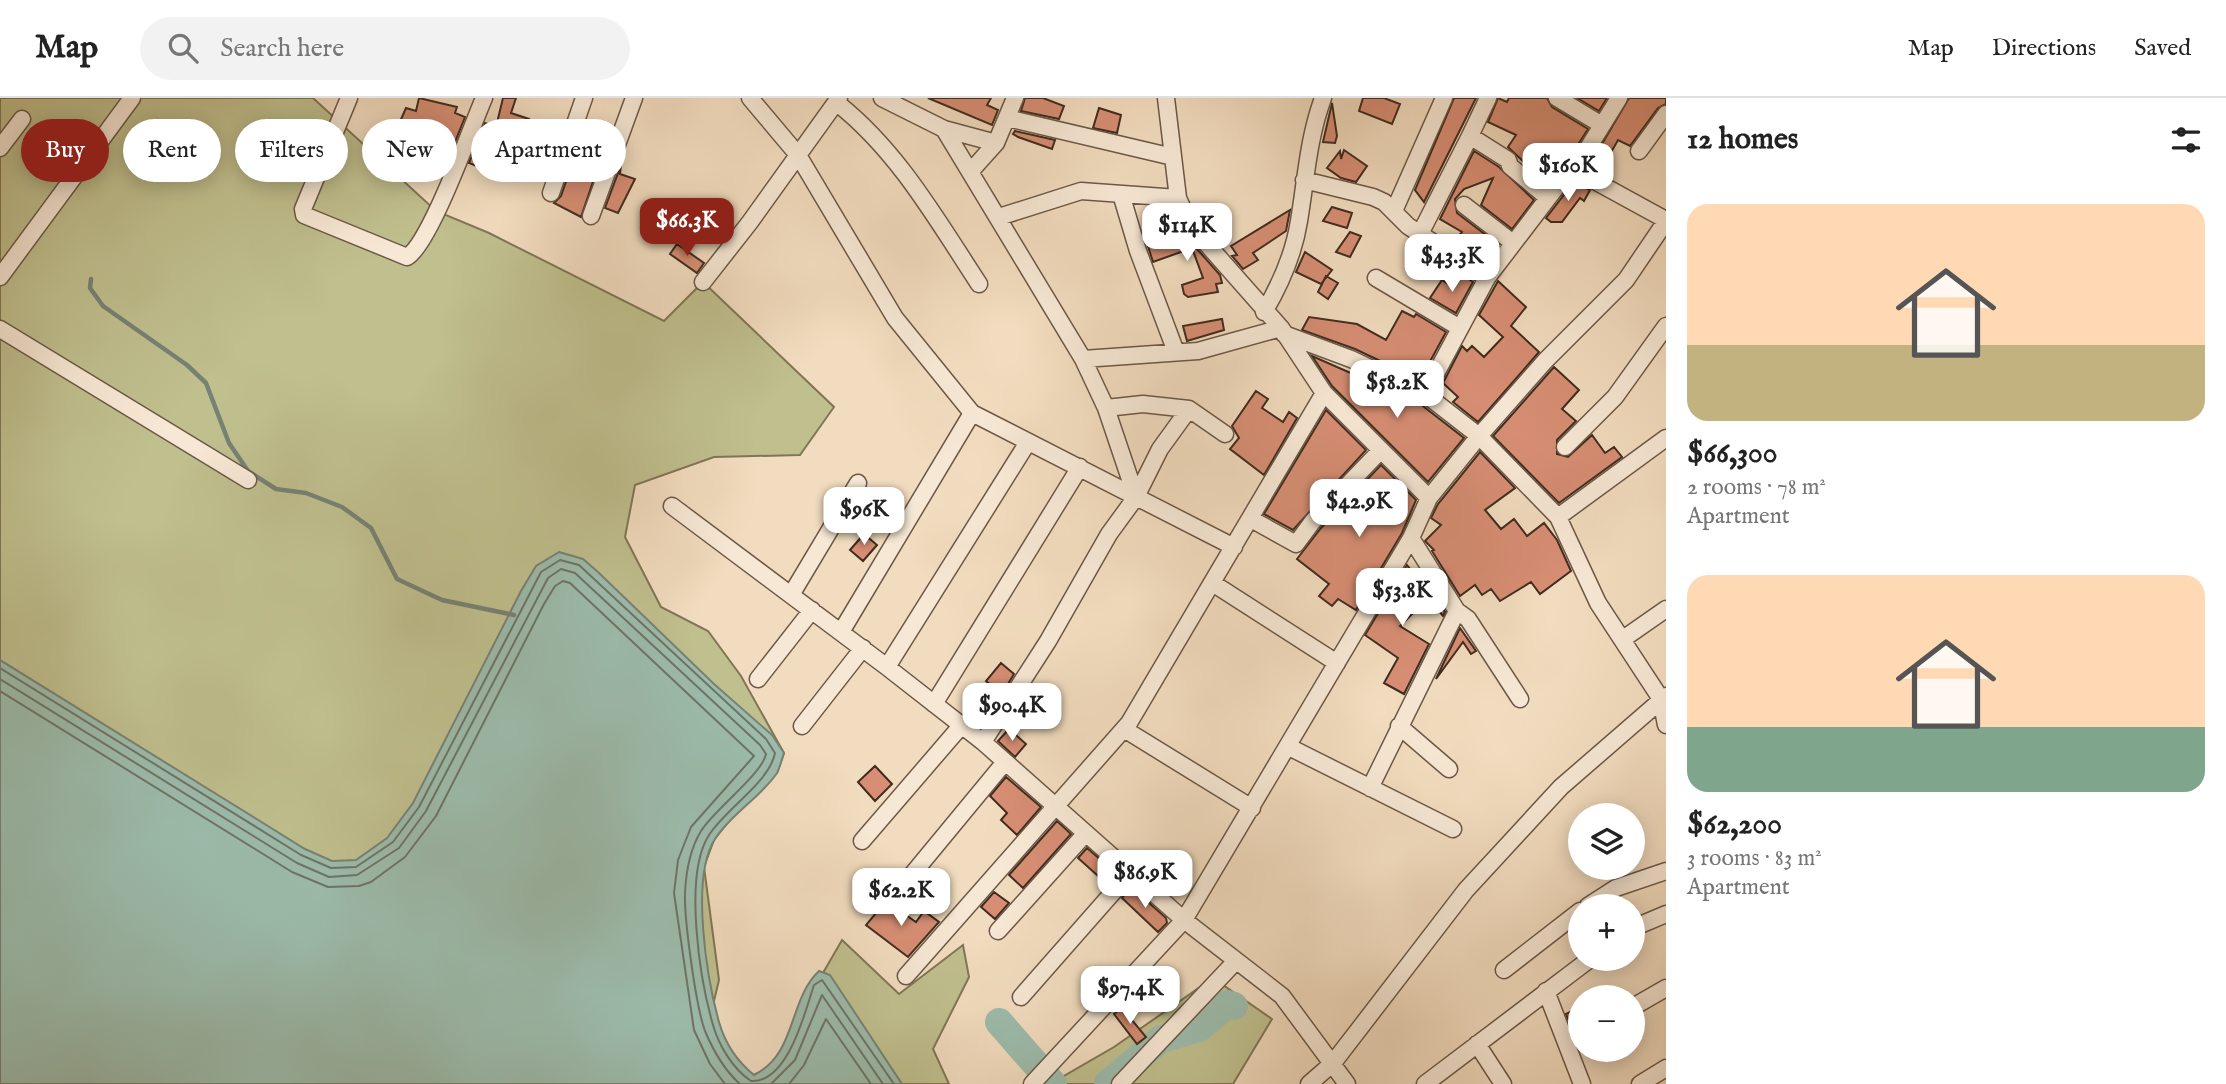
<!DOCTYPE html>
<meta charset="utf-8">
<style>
body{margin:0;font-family:"IM FELL English",serif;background:#f2f2f2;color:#222;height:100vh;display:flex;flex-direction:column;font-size:26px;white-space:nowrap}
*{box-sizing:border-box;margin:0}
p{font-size:23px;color:#767676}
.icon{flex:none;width:38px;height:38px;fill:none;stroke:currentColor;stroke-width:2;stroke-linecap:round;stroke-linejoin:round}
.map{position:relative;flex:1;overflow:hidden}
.panel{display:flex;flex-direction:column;background:#fff;width:560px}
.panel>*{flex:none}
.guide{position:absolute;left:21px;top:21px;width:665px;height:63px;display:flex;gap:14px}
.controls{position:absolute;left:1568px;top:705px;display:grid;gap:14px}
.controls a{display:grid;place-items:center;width:77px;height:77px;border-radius:50%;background:#fff;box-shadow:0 4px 18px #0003;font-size:35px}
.price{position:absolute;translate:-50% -60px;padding:0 16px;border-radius:14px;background:#fff;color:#222;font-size:23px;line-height:46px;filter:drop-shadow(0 2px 4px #0008)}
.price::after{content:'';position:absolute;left:50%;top:42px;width:21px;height:16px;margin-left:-10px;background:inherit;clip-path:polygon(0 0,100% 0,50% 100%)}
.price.active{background:#8f2418;color:#fff}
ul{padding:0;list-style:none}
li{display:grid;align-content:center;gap:14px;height:371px;padding:0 21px}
li span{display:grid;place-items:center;height:217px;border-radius:21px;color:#555}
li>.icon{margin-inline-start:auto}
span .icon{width:126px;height:126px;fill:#fffc;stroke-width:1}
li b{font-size:30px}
h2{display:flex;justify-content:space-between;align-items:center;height:84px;padding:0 21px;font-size:30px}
.pill{padding:0 24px;border-radius:32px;background:#fff;box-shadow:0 4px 18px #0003;font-size:24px;line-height:63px}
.pill.active{background:#8f2418;color:#fff}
header{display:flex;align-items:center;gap:42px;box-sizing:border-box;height:98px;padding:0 35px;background:#fff;border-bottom:2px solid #e0e0e0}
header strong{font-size:33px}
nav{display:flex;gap:38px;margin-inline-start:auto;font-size:24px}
.search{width:490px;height:63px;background:#f2f2f2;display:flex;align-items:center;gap:18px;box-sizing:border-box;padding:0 24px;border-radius:38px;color:#767676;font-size:26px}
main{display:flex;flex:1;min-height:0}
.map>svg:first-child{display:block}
.green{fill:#c0bf8e;stroke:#807656;stroke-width:2}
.water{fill:#9cbcac;stroke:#778274;stroke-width:2}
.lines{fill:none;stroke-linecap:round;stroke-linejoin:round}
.shore{stroke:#6e7466;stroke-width:2}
.stream{stroke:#778274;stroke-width:4.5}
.river{stroke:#9cbcac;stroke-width:28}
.building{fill:#d78e74;stroke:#402c1f;stroke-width:2}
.minor-casing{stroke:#6c5847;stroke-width:19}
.minor{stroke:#f7e8d5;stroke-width:16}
</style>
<header>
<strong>Map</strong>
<div class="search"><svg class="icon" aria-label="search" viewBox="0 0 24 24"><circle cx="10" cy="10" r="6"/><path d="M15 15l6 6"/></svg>Search here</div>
<nav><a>Map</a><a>Directions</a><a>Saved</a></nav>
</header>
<main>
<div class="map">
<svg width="1666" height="986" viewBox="0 0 1666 986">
<rect width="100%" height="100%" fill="#f2dcbf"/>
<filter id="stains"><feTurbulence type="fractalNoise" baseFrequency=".00286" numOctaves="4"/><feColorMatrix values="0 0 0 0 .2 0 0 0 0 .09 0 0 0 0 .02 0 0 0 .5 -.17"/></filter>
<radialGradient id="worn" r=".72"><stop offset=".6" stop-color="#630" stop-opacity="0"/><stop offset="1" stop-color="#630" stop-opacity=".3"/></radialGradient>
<path class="green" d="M0,0H313L436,113L489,135L664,223L703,184L834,309L800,357L714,359L635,387L625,439L661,509L708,533L741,578L784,655L777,675L737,713L714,742L704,769L719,882L694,986H0Z
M842,842L899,896L963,847L969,879L933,951L949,986H753L754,977L768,970L781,953L794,925Z
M1213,880L1272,921L1233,986H1050L1114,949Z"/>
<path class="water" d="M559,454L583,461L598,474L714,586L772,637L784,655C782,661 780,669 777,675C761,699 731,716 715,741C690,779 707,881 719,924C725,945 738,964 754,977C797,956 788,902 819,873L830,877L902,986H0V562L305,751L332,763L356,762L387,740L413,705L521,493L536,468Z"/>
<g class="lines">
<path class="shore" d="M0,570L301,757L331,770L356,769L393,744L419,709L541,474L560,462L579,467L766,641L775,655C769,685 726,710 709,737C683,777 700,882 713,927C719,948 733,971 751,983C788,985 805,914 814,887L822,882L894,986
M0,581L297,765L329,779L357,777L399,750L426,713L548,480L561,471L575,475L760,647L766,656C762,676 715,711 701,733C690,751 686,774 685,795C684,821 696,909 705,933C713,952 724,972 740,986
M0,593L292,774L328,789L359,788L371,784L405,759L436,718L544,506L555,488L563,483L570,485L754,658L691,729L678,762L674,795L694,932L710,966L725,986
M771,986L795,962L822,897L883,986
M789,986L804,967L826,921L871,986"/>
<path class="stream" d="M91,181L90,190L103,208L187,267L206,285L229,345L248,373L276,391L306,395L342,409L371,430L397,481L442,502L514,517"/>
<path class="river" d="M999,924L1053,986
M1108,986L1161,941L1199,930L1228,906L1234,908"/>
</g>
<path class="building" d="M419,0L457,9L455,15L465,19L451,54L439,51L437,59L391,44L406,10L416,13Z
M503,0H516L511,15L529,21L518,62L539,63V67L548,71L544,82L517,71L514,83L469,65L485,25L496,29Z
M928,0H991L987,7L998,12L992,27Z
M1025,0H1043L1064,8L1059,21L1021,13Z
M1363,0H1384L1400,6L1392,26L1359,13Z
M1454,0H1476L1424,104L1415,92Z
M1498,0L1507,4L1509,0H1547L1552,9L1588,31L1572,56L1546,85L1508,49L1516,37L1488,24Z
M1577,0H1607L1599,13Z
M1629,0H1666V6L1658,10L1630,48L1618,42L1600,74L1589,68Z
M1332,5L1337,38L1335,45L1323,44Z
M1099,10L1121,17L1117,35L1093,30Z
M1015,33L1055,42L1052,51L1018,39L1013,36Z
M581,40L601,45L597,60L600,63L581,119L554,105L561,98Z
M1344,52L1367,68L1356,84L1341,80L1327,70L1340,53L1341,61Z
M1474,53L1499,69L1534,102L1512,131L1481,107L1493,80L1464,91L1455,101L1457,115L1499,147L1485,166L1453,145L1462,134L1440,121Z
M621,67L620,76L635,81L618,115L605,110Z
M1574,84L1590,92L1584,103L1580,100L1562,124H1551L1546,120Z
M1332,109L1352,115L1347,130L1323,123Z
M1206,111L1223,147L1222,148L1197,117Z
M1290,112L1286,133L1253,155L1258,162L1243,171L1232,158L1237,157L1231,148Z
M1182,134L1220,177L1222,185L1216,186L1218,194L1188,199L1184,196L1182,187L1203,180L1192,150L1153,164L1147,145Z
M1350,134L1361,138L1350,159L1336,154Z
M677,146L704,165L697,175L670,156Z
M1305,154L1332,172L1321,186L1296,174Z
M1463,177L1473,184L1456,215L1430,200L1442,182L1454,190Z
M1326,178L1338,185L1328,201L1318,194Z
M1498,183L1526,209L1511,228L1539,254L1478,324L1453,304L1458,299L1443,285L1462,248L1467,253L1472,248L1484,259L1503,239L1479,217Z
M1402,213L1414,219L1416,216L1446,234L1420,282L1355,251L1302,232L1309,219L1357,226L1386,242Z
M1222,221L1224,232L1187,243L1183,228Z
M1312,258L1419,305L1464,340L1428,384L1332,288Z
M1554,269L1579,292L1562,311L1576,323L1557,342V356L1568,359L1592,337L1605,355L1614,349L1622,359L1559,405L1493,338Z
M1256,293L1268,301L1262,310L1283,324L1289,314L1297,320L1264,377L1230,351L1239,340L1232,328Z
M1326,312L1366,352L1293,432L1264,416Z
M1480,354L1515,390L1485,412L1501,431L1514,421L1527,438L1544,425L1557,442L1571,473L1540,496L1531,484L1500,503L1491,491L1482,497L1475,487L1460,498L1432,453L1434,452L1425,443L1441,427L1431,420L1438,406Z
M1381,367L1416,402L1402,435L1356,512L1338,501L1332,508L1319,498L1329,486L1297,461L1321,430Z
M864,436L877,447L863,463L850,452Z
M1407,467L1422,486L1426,483L1445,514L1443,518L1428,500L1400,528L1429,546L1404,596L1384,585L1398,560L1365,537Z
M1460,530L1476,553L1471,556L1463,544L1436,581Z
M1001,565L1014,576L1002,596L986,583Z
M1009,631L1026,646L1015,659L998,643Z
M875,668L892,686L875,703L858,684Z
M1006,679L1041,709L1017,737L1001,722L1007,715L990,698Z
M1057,723L1071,736L1023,790L1009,777Z
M1087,750L1116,775L1107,786L1078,760Z
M1131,789L1166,820L1167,825L1158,834L1122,800Z
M994,794L1009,805L995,821L981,809Z
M886,803L916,824L924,813L939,824L908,859L866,827Z
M1122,910L1146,939L1137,946L1114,916Z
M1574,912L1580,927V952L1566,916Z"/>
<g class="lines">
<g class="minor-casing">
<path id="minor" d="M349,0L303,111L304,117L407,159C430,146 471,30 484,0
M750,0L798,57L895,220L972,315L1234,449
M882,0L944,31L996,45
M1166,0L1178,100L1190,127L1281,230L1324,295L1429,400
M1557,0L1602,27
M837,5C898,53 937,122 979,186
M1007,20L1173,59
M944,31L1083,261L1106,310L1136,399
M1470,38L1488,0
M0,50L22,21
M1639,53L1666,16
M1571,70L1666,122
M970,74L996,45L1015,0
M1304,82L1373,99L1384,104L1408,128L1487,180
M551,95L584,0
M1121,96L1138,153L1176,254
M1464,107L1513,145
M1394,113L1444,0
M591,118L634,0
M999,119L1081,93L1178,100
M1420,136L1470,38L1508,62L1510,68L1547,99
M0,179L132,0
M1376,180L1460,230
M703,184L750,124L839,0
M1264,214C1280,187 1294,155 1299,123C1306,81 1308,41 1323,0
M0,231L248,382
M1284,236L1351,261L1425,296L1479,338L1558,419L1598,505L1661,601L1666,627
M1083,261L1198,253L1281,230
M1425,296L1487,180L1571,70L1580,63L1619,0
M1106,310L1143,306L1189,311L1225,336
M1565,349L1615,299L1666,228
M672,408L887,569L983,644L1184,822L1282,898L1347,986
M1558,419L1666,340
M1251,421L1296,446L1313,423L1381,352
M1214,486L1337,565
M791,497L858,385
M1457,513L1468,521L1520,601
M841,534L972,315
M1623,541L1666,511
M887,569L1028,344
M758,581L812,512
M934,606L1080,369
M802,628L863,550
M1399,628L1449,671
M1124,631L1252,710
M983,644L1048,543L1109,436L1136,399L1160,351L1189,311
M1289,649L1453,731
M1370,690L1457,513L1411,440
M862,743L961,628
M910,779L1005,664
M1588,808L1616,790L1666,773
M1633,830L1666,816
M998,833L1086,735
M1504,872L1580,813
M906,878L1129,625L1324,295
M1546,893L1582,986
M1021,899L1130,775
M1633,909L1666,890
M1477,946L1503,986
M1032,986L1184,822L1411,440L1429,400L1479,338L1545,263L1626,182L1666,123
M1120,986L1235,864
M1309,986L1333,965L1466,792L1561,689L1666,598
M1425,986L1590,861
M1640,986L1666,970"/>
</g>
<use href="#minor" class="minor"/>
</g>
<rect width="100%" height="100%" filter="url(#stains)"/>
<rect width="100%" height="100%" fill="url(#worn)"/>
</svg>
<div class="controls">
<a><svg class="icon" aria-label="layers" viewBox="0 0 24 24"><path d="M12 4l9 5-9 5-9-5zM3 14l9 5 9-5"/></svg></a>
<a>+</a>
<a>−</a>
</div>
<b class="price" style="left:1568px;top:105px">$160K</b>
<b class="price active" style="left:687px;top:160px">$66.3K</b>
<b class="price" style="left:1187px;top:165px">$114K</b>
<b class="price" style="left:1452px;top:196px">$43.3K</b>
<b class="price" style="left:1397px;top:322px">$58.2K</b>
<b class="price" style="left:1359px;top:441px">$42.9K</b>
<b class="price" style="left:864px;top:449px">$96K</b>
<b class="price" style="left:1402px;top:530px">$53.8K</b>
<b class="price" style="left:1012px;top:645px">$90.4K</b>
<b class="price" style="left:1145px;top:812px">$86.9K</b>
<b class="price" style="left:901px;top:830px">$62.2K</b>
<b class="price" style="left:1130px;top:928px">$97.4K</b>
<div class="guide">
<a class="pill active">Buy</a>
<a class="pill">Rent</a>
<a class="pill">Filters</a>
<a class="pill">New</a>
<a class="pill">Apartment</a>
</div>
</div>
<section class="panel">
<h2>12 homes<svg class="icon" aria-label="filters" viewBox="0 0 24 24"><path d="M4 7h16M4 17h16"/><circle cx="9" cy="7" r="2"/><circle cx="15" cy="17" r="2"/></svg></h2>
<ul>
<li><span style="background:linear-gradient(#ffd9b3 65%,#c2b280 0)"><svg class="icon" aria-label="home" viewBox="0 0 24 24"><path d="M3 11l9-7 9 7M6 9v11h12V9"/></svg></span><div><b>$66,300</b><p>2 rooms · 78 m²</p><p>Apartment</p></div></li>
<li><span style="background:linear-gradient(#ffd9b3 70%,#7fa58c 0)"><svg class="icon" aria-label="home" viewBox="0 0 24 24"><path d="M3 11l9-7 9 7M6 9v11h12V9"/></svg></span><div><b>$62,200</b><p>3 rooms · 83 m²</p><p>Apartment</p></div></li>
</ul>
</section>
</main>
